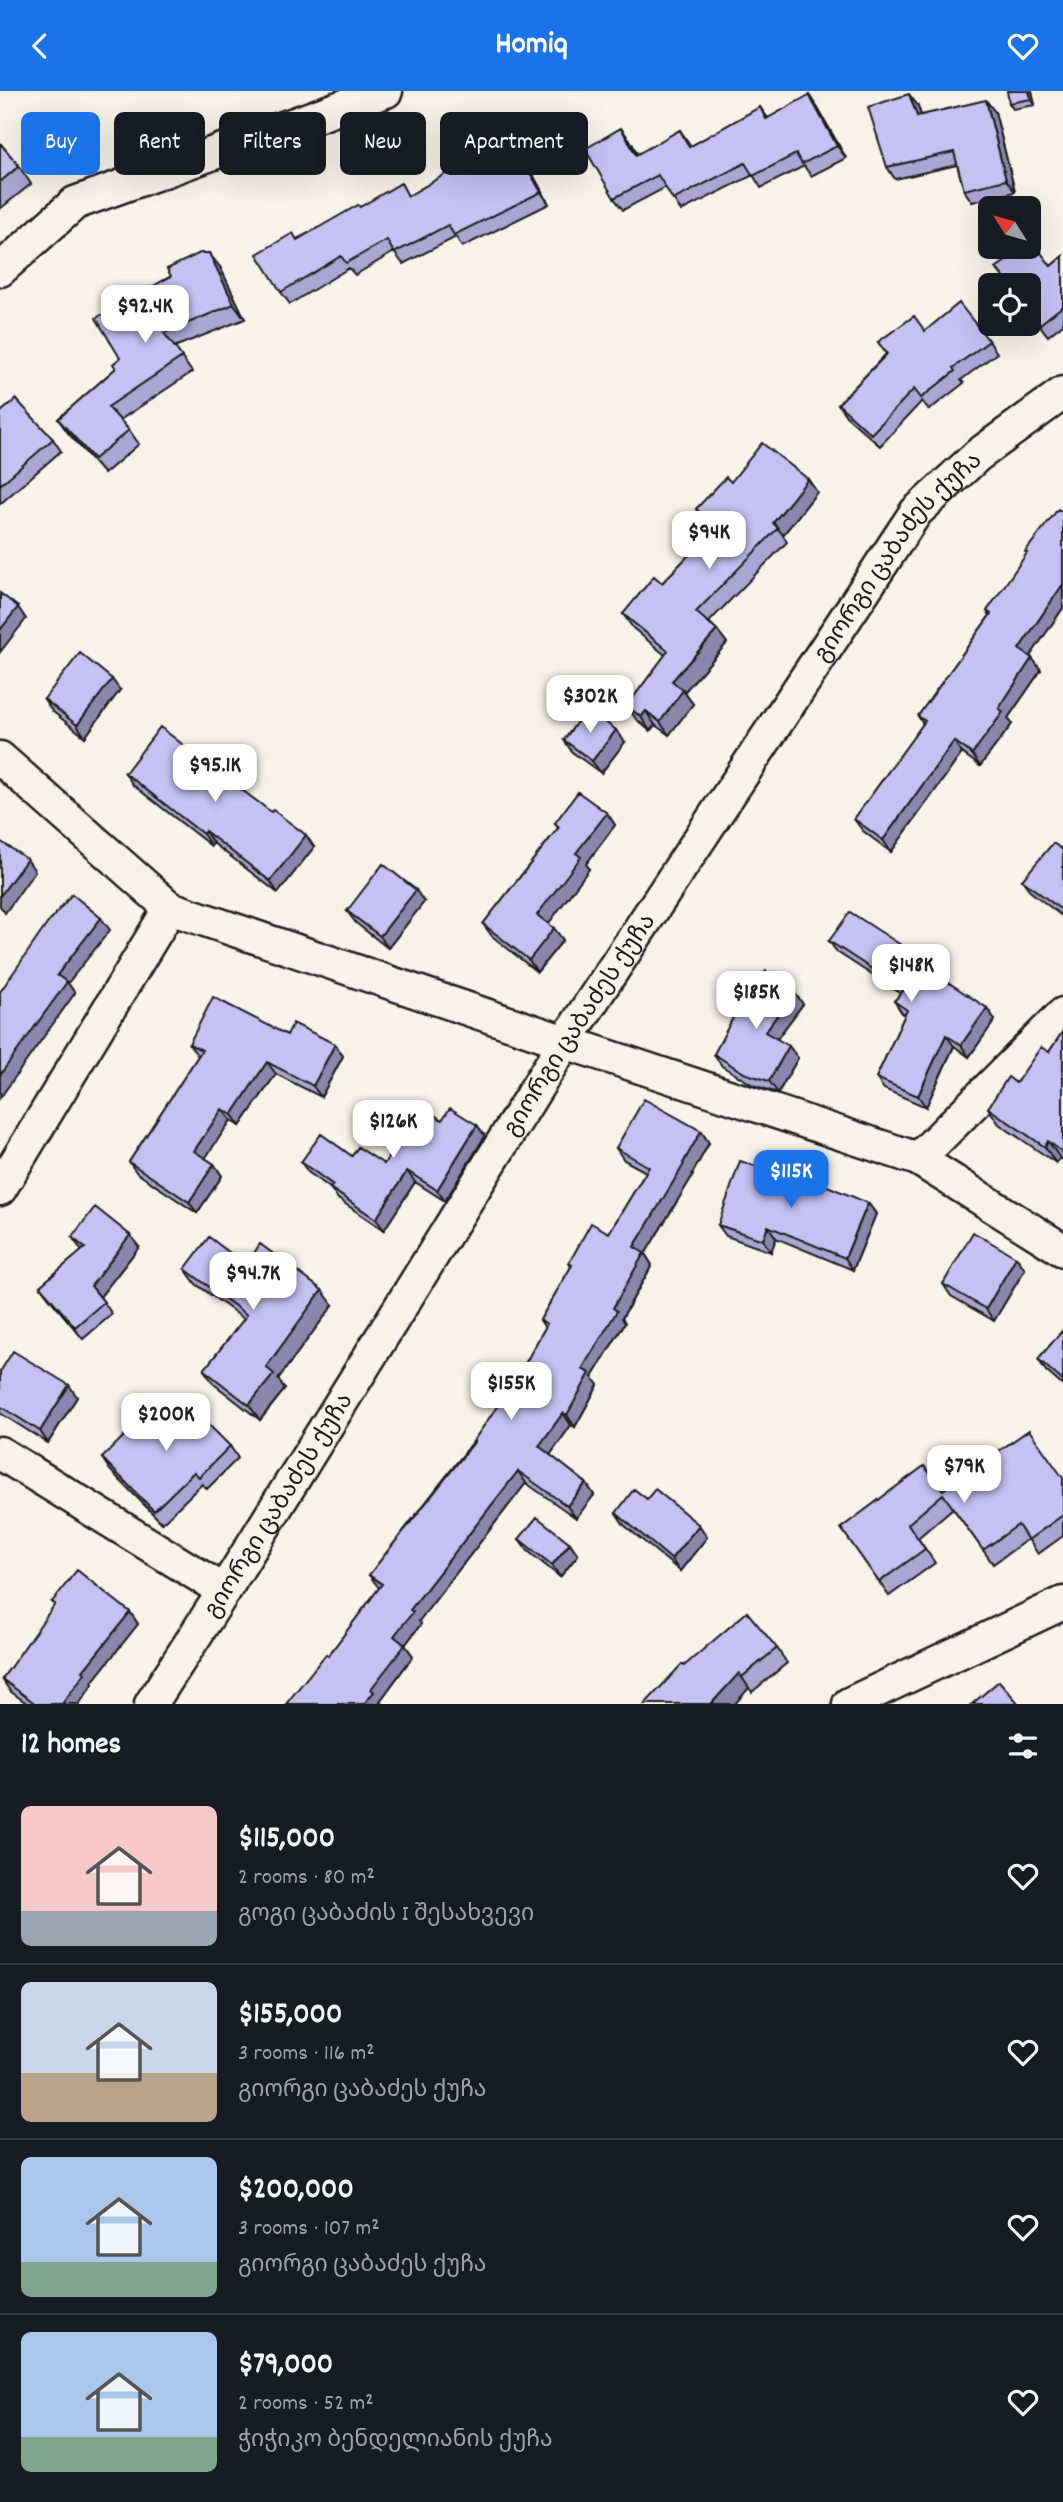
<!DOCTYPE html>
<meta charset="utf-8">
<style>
body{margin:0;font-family:Dekko,"Noto Sans Georgian",sans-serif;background:#242831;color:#f1f3f6;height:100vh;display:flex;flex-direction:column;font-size:26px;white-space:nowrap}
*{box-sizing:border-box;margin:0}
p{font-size:23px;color:#9ea1a6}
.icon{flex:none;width:38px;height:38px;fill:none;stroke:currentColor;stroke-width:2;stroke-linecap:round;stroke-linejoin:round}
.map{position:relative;height:1613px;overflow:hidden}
.panel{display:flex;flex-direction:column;background:#171b24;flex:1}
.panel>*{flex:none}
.top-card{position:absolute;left:21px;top:21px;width:700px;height:63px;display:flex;gap:14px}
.needle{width:46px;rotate:307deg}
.buttons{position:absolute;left:978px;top:105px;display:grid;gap:14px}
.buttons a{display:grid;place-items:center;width:63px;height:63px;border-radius:10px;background:#171b24;box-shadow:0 7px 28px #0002;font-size:35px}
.price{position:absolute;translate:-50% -60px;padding:0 16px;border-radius:14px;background:#fff;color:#222;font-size:23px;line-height:46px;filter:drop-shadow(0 2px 4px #0008)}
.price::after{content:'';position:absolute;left:50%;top:42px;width:21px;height:16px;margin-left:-10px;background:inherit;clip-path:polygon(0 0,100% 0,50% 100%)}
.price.selected{background:#1a73e8;color:#fff}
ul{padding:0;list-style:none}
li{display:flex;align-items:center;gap:21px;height:175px;padding:0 21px}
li+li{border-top:2px solid #363941}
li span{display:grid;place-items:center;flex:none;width:196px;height:140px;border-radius:10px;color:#555}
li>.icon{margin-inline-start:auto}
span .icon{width:84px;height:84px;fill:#fffc;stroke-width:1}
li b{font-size:30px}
h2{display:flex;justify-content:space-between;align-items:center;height:84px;padding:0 21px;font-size:30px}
.chip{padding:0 24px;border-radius:10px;background:#171b24;box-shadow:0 7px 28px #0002;font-size:24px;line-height:63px}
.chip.selected{background:#1a73e8;color:#fff}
header{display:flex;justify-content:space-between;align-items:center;height:91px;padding:0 21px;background:#1a73e8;color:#fff;font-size:32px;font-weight:700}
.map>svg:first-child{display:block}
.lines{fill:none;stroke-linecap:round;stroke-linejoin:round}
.street-casing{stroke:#1c1c1c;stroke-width:37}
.street{stroke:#f7f3e8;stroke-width:32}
.wall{fill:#aba5d1;stroke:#1c1c1c;stroke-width:2}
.shaded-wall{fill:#8b86aa;stroke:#1c1c1c;stroke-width:2}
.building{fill:#c7c0f3;stroke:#1c1c1c;stroke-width:2}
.labels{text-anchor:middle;stroke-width:7;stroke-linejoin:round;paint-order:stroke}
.street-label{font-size:24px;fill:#1c1c1c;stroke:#f7f3e8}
</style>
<header><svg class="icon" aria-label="back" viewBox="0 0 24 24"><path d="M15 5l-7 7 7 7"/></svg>Homiq<svg class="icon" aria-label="heart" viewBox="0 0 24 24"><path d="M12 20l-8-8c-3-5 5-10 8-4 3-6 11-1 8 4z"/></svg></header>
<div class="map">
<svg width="1063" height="1613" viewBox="0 0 1063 1613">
<rect width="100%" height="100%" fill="#f7f3e8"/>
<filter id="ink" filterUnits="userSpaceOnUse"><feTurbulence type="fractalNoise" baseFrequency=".0143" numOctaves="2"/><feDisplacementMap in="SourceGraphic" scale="14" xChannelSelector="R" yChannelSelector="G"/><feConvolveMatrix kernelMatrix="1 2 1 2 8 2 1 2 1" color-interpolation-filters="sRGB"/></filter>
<g filter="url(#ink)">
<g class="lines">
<g class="street-casing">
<g id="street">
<path d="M0,179L75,112L386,0"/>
<path d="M0,667L170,817L565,951L918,1068L1063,1159"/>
<path d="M918,1068L1063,923"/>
<path d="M0,1098L170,817"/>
<path d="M0,1362L224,1500"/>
<path id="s1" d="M151,1613L224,1500L565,951L916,421L978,364L1063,302"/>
<path d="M849,1613L1063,1512"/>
</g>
</g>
<use href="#street" class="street"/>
</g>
<path class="wall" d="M1032,0L1035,14L1013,18L1009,12Z
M918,15L921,24L995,21L1015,101L972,111L964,99L957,74L895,88L887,76Z
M760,16L768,27L817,16L846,67L811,85L804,75L761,97L753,84L681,120L666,96L623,119L614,107L630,49L638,64L680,39L691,55Z
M512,50L521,62L549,113L462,156L456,146L403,173L394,161L355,184L349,177L290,213L281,201L297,148L360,116L410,104L463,78Z
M0,52L19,75L31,93L0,118Z
M1063,165V233L1048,245L1029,220V194H1009L996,177L1051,175Z
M220,176L245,228L174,256L192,281L120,329L129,339L139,353L104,383L68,342L58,328L116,277L120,267L171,185Z
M925,240L989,250L997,262L961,289L964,292L929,319L922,310L880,355L846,325L838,313L886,263L878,251Z
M0,322L53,348L61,360L0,413Z
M731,391L817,401L783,444L787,451L709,531L717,539L727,552L684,601L693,613L669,644L655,634L650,640L636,628L627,615L665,564L633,537L623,523L662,492L714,439L706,431L696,418Z
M1063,421V517L1030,565L1041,579L1008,627L1012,633L980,675L962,662L891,761L863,740L854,728L923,633L918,625L990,524L987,520Z
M120,599L85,646L52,620L44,608Z
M564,649L625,651L601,682L572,661Z
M125,682L271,721L314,756L278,802L213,752L211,755L133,694Z
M607,722L615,734L586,773L589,778L548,832L563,849L537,881L492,845L483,833L558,737L555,732Z
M1063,759V826L1031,801L1022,789Z
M424,811L388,857L356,832L347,820Z
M829,850L901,854L907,862L942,890L987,917L995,929L969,966L954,955L926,1016L884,998L876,987L905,924L902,922L894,910L901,903L837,861Z
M803,913L777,948L798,967L778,1002L753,994L722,975L714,963Z
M1063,940V1069L1060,1067L1056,1072L999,1033L988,1017L1049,961Z
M287,944L335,953L343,965L321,1006L276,983L240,1035L231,1029L205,1067L214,1073L222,1085L197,1122L137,1082L129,1071L198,965L189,953Z
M442,1029L477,1034L485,1045L445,1110L415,1091L384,1139L338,1108L330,1097L308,1081L301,1071L352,1065L384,1073Z
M701,1040L709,1052L692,1083L693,1084L645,1163L652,1174L622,1227L625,1232L592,1286L598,1294L575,1336L571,1334L550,1364L586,1392L594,1404L576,1427L526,1392L419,1530L421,1533L405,1554L413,1565L380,1610L382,1612L328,1565L379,1497L369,1484L504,1311L545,1237L540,1229L571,1176L569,1172L609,1142L646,1081L624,1069L616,1057Z
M823,1098L868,1112L876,1123L853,1179L776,1147L771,1161L726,1145L718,1134Z
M72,1146L139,1156L100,1206L112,1223L83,1248L49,1207L40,1195L82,1160Z
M1016,1166L1025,1178L994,1230L951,1205L943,1193Z
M246,1174L333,1214L278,1288L285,1298L260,1329L214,1293L204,1279L244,1228L196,1193L185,1178Z
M1063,1239V1295L1046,1280L1038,1268Z
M0,1281L77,1306L48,1352L0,1322Z
M141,1342L230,1355L238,1367L207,1398L202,1393L162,1432L110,1379L102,1367Z
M1063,1387V1445L1038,1463L1028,1448L993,1473L953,1417L918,1447L935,1472L889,1505L841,1437L943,1399Z
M647,1408L699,1434L707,1446L680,1480L624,1434L616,1422Z
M519,1448L570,1452L578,1464L560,1486L528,1460Z
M52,1511L130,1521L138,1533L92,1591L93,1593L79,1613H28L10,1600L2,1588L55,1515Z
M777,1557L787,1572L752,1601L749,1597L684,1575Z"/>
<path class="shaded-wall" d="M1029,0H1032L1035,14L1031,8Z
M909,3L918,15L925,37L917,25Z
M809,4L817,16L846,67L837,55Z
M986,9L995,21L1015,101L1006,89Z
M621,37L630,49L645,76L636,64Z
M512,50L521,62L549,113L541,101Z
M209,162L220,176L245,228L234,213Z
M808,388L817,401L783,444L773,432Z
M1063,493V517L1027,570L1019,558Z
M18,516L26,528L0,561V539Z
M717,539L727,552L684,601L693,613L669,644L660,631L672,590Z
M1032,567L1041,579L1008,627L1012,633L980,675L972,663L999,617Z
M112,588L120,599L85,646L77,634Z
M646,620L655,634L650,640L641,626Z
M616,639L625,651L601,682L592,670Z
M954,650L962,662L891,761L883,749Z
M607,722L615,734L586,773L589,778L546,836L537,824L576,762Z
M205,740L213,752L211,755L203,743Z
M306,744L314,756L278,802L270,790Z
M27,768L35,780L5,822L0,815V805Z
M416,799L424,811L388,857L380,845Z
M101,827L110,839L68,892L75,902L0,1007V984L57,884Z
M554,837L563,849L537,881L529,869Z
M794,901L803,913L773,953L765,941Z
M987,917L995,929L969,966L961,954Z
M946,944L954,955L926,1016L918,1005Z
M335,953L343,965L321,1006L313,995Z
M789,955L798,967L778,1002L769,990Z
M267,971L276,983L240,1035L232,1024Z
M222,1018L231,1029L202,1072L194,1060Z
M477,1034L485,1045L445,1110L437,1099Z
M701,1040L709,1052L692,1083L693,1084L645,1163L652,1174L622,1227L625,1232L592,1286L598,1294L575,1336L567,1324L582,1278L613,1217L634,1156Z
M1048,1050L1060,1067L1056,1072L1045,1056Z
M214,1073L222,1085L197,1122L189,1111Z
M407,1080L415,1091L384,1139L376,1128Z
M868,1112L876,1123L853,1179L845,1167Z
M768,1135L776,1147L771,1161L763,1149Z
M130,1144L139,1156L99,1207L91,1195Z
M1016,1166L1025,1178L994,1230L986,1218Z
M322,1199L333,1214L278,1288L285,1298L260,1329L249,1314L266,1276Z
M69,1294L77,1306L48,1352L40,1340Z
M563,1322L571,1334L548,1367L539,1355Z
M518,1380L526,1392L419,1530L421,1533L405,1554L413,1565L380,1610L382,1613H364L394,1545L410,1519Z
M586,1392L594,1404L576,1427L567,1415Z
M699,1434L707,1446L680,1480L671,1468Z
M570,1452L578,1464L560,1486L552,1474Z
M130,1521L138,1533L92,1591L93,1593L79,1613H62L83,1580Z
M739,1582L749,1597L735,1613H711Z"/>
<path class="building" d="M1007,0H1029L1031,8L1009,12Z
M909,3L917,25L986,9L1006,89L964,99L954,61L887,76L868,16Z
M809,4L837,55L802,73L796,63L753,85L745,72L673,109L658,84L614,107L585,58L621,37L636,64L680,39L689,56L760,16L766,28Z
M512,50L541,101L454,144L448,134L394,162L387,149L346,172L341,165L281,201L257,163L293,142L297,149L358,114L360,116L401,92L408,105L461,74L463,78Z
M0,52L19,75L0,91Z
M1033,151L1051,175L1063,165V215L1040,233L1029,219V194H1010L996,177L1025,156H1029V153Z
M200,162H209L234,213L164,242L182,266L108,316L129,339L94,368L58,328L116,277L113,273L120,267L96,227L171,185L167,178Z
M959,212L989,250L953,277L955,280L921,307L914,298L871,343L838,313L887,263L878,251L914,225L925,240Z
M16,308L53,348L0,394V322Z
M762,352L808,388L773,432L778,437L696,521L717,539L672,590L683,599L660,631L646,620L641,626L627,615L668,560L623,523L654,485L662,492L716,436L696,418L726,386L731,391Z
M1058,418L1063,421V493L1019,558L1032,567L999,617L1003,621L972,663L954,650L883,749L854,728L925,630L918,625L991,523L987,520L1027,462L1025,461Z
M0,502L18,516L0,539Z
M80,562L112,588L77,634L44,608Z
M587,617L616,639L592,670L564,649Z
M160,636L271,721L273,719L306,744L270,790L205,740L203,743L125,682Z
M578,701L607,722L576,762L581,766L537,824L554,837L529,869L483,833L559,736L555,732Z
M0,750L27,768L0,805Z
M1053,752L1063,759V820L1022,789Z
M383,773L416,799L380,845L347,820Z
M72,803L101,827L57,884L67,891L0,984V901L47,833Z
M850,821L901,854L900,856L942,890L943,888L987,917L961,954L946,944L918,1005L876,987L907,919L894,910L904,899L829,850Z
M766,880L794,901L765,941L789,955L769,990L744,982L714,963L737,919Z
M213,906L287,944L293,932L335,953L313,995L267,971L232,1024L222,1018L194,1060L214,1073L189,1111L129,1071L202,959L189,953Z
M1063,940V1062L1048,1050L1045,1056L988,1017L1008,986L1016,992L1041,956L1049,961Z
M644,1008L701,1040L683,1072L684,1073L634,1156L644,1162L613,1217L617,1220L582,1278L590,1282L567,1324L563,1322L539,1355L586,1392L567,1415L518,1380L410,1519L413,1521L394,1545L405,1554L371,1598L374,1601L364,1613H286L326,1563L328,1565L382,1493L369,1484L475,1350L474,1349L501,1310L504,1311L547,1233L540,1229L572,1174L569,1172L591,1132L609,1142L649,1076L616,1057Z
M420,1015L442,1029L450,1017L477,1034L437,1099L407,1080L376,1128L330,1097L333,1094L301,1071L321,1043L352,1065L358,1056L384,1073Z
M740,1070L823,1098L825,1094L868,1112L845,1167L768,1135L763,1149L718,1134Z
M95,1116L130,1144L91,1195L104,1211L75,1236L40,1195L85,1157L72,1146Z
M973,1141L1016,1166L986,1218L943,1193Z
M209,1146L246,1174L260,1153L322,1199L266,1276L274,1283L249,1314L204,1279L247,1224L185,1178Z
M1063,1239V1290L1038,1268Z
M13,1260L69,1294L40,1340L0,1315V1281Z
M175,1309H184L230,1355L199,1386L194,1381L154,1420L102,1367L134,1335L141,1342Z
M1029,1339L1063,1387V1424L1028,1449L1018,1434L983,1459L943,1403L908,1433L925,1458L879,1491L841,1437L924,1375L943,1399Z
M634,1398L647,1408L655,1398L699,1434L671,1468L616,1422Z
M537,1426L570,1452L552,1474L519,1448Z
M77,1479L130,1521L83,1580L85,1582L62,1613H36L2,1588L55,1513L52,1511Z
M747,1521L777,1557L742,1586L739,1582L711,1613H645L682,1573L684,1575Z
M999,1590L1019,1613H972Z"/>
</g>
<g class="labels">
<g class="street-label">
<text dy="8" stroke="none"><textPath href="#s1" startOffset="1370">გიორგი ცაბაძეს ქუჩა</textPath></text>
<text dy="8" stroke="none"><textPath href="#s1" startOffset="803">გიორგი ცაბაძეს ქუჩა</textPath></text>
<text dy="8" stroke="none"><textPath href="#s1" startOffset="236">გიორგი ცაბაძეს ქუჩა</textPath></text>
</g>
</g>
</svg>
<div class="buttons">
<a><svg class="needle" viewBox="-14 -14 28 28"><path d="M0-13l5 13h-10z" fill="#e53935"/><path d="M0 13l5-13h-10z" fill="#9ea1a6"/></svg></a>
<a><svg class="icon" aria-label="locate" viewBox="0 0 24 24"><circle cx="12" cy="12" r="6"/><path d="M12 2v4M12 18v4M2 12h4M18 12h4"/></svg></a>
</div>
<b class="price" style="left:145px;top:254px">$92.4K</b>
<b class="price" style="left:709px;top:480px">$94K</b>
<b class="price" style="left:590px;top:644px">$302K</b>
<b class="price" style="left:215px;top:713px">$95.1K</b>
<b class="price" style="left:911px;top:913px">$148K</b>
<b class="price" style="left:756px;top:940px">$185K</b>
<b class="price" style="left:393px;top:1069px">$126K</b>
<b class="price selected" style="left:791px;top:1119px">$115K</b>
<b class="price" style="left:253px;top:1221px">$94.7K</b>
<b class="price" style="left:511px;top:1331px">$155K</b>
<b class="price" style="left:166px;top:1362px">$200K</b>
<b class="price" style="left:964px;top:1414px">$79K</b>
<div class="top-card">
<a class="chip selected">Buy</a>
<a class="chip">Rent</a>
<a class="chip">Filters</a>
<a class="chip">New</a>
<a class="chip">Apartment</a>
</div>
</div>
<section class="panel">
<h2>12 homes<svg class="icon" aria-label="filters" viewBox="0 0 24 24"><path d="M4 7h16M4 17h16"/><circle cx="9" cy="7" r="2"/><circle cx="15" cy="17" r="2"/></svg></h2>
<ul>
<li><span style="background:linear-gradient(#f6c9c9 75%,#9aa5b1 0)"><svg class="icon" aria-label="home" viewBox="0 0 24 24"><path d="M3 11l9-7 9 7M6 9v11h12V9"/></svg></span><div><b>$115,000</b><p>2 rooms · 80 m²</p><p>გოგი ცაბაძის I შესახვევი</p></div><svg class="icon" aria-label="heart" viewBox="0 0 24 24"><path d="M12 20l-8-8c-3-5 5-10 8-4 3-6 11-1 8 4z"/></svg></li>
<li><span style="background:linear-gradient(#c9d6e8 65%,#b9a48a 0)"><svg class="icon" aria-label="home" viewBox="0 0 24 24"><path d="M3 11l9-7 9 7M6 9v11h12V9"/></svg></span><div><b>$155,000</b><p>3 rooms · 116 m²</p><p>გიორგი ცაბაძეს ქუჩა</p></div><svg class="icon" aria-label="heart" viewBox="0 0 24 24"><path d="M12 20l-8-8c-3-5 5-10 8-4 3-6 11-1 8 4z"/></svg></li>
<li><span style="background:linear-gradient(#a9c7e8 75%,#7fa58c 0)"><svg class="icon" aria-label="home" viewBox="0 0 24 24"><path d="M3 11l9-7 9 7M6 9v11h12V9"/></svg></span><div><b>$200,000</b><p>3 rooms · 107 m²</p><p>გიორგი ცაბაძეს ქუჩა</p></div><svg class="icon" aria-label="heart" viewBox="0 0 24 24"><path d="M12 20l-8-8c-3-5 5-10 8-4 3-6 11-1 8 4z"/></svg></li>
<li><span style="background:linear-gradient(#a9c7e8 75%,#7fa58c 0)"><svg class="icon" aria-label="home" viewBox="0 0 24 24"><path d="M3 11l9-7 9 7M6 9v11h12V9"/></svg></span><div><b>$79,000</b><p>2 rooms · 52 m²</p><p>ჭიჭიკო ბენდელიანის ქუჩა</p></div><svg class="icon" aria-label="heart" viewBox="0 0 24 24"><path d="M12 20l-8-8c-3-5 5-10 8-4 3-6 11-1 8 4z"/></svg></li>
</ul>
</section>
